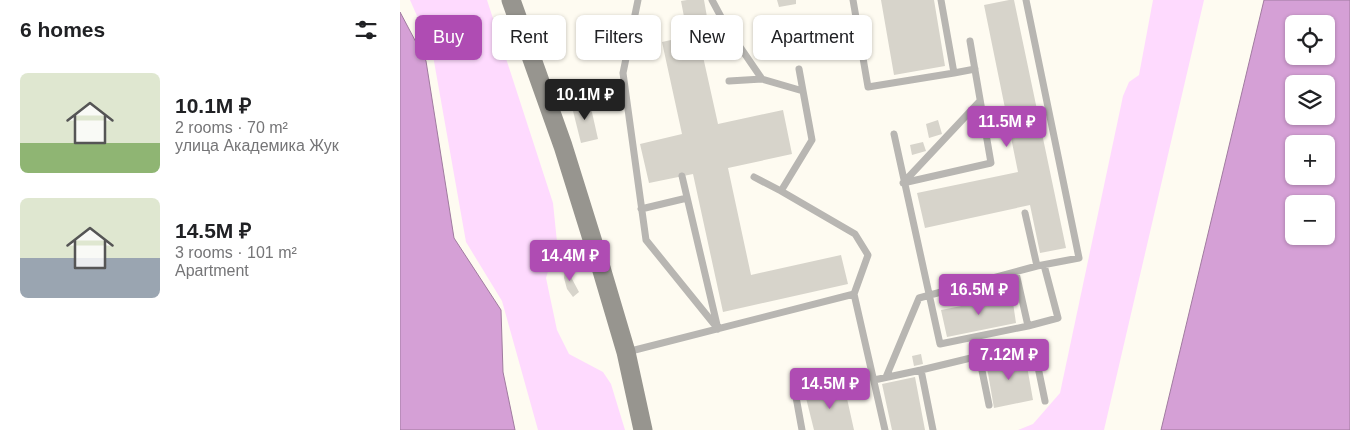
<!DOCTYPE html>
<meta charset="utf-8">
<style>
body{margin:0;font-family:Arial,sans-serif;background:#f6f6f6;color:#202124;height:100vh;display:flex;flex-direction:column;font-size:19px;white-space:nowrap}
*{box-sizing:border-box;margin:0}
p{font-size:16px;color:#757577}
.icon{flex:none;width:28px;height:28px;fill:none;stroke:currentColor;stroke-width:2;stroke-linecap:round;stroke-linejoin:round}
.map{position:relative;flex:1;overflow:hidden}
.sheet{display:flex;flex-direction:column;background:#fff;width:400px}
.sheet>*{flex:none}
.top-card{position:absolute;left:15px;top:15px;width:475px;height:45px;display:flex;gap:10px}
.fabs{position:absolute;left:885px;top:15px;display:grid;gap:10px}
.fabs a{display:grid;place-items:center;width:50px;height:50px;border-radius:8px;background:#fff;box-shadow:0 1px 4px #0004;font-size:25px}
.price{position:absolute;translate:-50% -42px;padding:0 11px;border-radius:5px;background:#af4cb3;color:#fff;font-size:16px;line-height:32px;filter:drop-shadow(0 1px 2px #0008)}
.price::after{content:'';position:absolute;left:50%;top:30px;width:15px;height:11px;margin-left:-8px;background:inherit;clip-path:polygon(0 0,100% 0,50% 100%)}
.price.active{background:#222;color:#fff}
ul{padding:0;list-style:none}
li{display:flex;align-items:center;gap:15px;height:125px;padding:0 20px}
li span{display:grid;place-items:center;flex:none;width:140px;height:100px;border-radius:8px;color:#555}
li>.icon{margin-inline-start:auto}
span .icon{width:60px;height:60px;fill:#fffc;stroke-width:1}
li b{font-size:21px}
h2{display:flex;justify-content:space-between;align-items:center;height:60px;padding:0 20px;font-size:21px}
.tag{padding:0 18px;border-radius:8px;background:#fff;box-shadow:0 1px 4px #0004;font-size:18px;line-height:45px}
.tag.active{background:#af4cb3;color:#fff}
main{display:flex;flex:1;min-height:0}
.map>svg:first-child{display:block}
.green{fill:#fedafe}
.water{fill:#d5a0d6;stroke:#a07b9f;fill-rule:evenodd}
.building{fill:#d7d4cb}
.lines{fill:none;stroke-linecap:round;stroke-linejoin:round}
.lane{stroke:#b8b6b2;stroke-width:7}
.secondary{stroke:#97958f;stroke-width:19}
</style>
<main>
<section class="sheet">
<h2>6 homes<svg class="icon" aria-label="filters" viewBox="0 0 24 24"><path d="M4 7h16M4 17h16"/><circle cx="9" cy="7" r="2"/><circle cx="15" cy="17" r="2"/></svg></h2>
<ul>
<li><span style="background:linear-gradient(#dfe7d0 70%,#8fb573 0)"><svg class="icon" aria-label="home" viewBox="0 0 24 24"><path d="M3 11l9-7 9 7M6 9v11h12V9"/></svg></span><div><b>10.1M ₽</b><p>2 rooms · 70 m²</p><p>улица Академика Жук</p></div></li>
<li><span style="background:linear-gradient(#dfe7d0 60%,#9aa5b1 0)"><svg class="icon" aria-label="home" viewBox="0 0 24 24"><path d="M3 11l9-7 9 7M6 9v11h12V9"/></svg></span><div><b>14.5M ₽</b><p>3 rooms · 101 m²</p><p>Apartment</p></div></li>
</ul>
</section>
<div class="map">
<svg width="950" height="430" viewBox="0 0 950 430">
<rect width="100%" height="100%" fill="#fefbf1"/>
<path class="green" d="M10,0H87L153,203L157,242L146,278L157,330L169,354L203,372L211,384L225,430H138L102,301L66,242L32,50Z
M753,0H804L704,430H618L633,424L660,393L723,96L729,82L739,75Z"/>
<path class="water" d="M864,0H950V430H761ZM894,24H926V56H894ZM894,84H926V116H894ZM894,144H926V176H894ZM894,204H926V236H894Z
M0,12L26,61L54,238L101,310L103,372L115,430H0Z"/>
<path class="building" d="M287,0H304L307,17L285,22L281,1Z
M377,0H396V4L379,7Z
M481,0H534L545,66L494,75Z
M609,0H614L666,248L640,253L630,205L525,228L517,193L618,172L584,5Z
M298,34L318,124L383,110L392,154L328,168L351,275L441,255L448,284L323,312L293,174L249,183L240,144L282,134L262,42Z
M189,99L198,139L181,143L171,103Z
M538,120L542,134L529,138L526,124Z
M523,142L526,151L512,155L510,145Z
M165,268L173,269L171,277L179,292L173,297L167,289L164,278Z
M612,296L616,323L547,337L541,310Z
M521,354L523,364L514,366L512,356Z
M625,355L633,400L594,408L586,362Z
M515,377L525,430H492L482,384Z
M444,385L454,430H414L405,394Z"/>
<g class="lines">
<path class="lane" d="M238,0L223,73L246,240L318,329L282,176
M312,0L327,28L362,79L329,81
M453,0L468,87L554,73L541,0
M570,41L591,163L503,183L580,101
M554,73L575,69
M362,79L403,91L399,69
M494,134L540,344L628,326L616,273
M354,177L381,191L412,140L403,91
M381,191L455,234L468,255L454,294
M241,209L287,198
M625,213L637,266
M628,326L658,318L644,265
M227,352L454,294L485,430
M579,356L589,405
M521,370L633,343L645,401
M486,377L519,298L637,266L679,258L626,0
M474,380L521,370L533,430
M396,397L402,430"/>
<path class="secondary" d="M111,0L163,146L202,271L226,352L243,430"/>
</g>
</svg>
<div class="fabs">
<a><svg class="icon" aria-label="locate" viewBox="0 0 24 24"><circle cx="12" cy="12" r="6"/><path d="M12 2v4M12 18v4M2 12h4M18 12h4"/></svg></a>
<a><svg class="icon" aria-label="layers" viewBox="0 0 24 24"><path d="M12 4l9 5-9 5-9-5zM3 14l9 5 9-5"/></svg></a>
<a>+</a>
<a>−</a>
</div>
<b class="price active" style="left:185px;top:121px">10.1M ₽</b>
<b class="price" style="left:607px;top:148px">11.5M ₽</b>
<b class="price" style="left:170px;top:282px">14.4M ₽</b>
<b class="price" style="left:579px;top:316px">16.5M ₽</b>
<b class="price" style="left:609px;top:381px">7.12M ₽</b>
<b class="price" style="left:430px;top:410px">14.5M ₽</b>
<div class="top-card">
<a class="tag active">Buy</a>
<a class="tag">Rent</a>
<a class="tag">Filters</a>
<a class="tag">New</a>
<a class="tag">Apartment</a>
</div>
</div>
</main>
